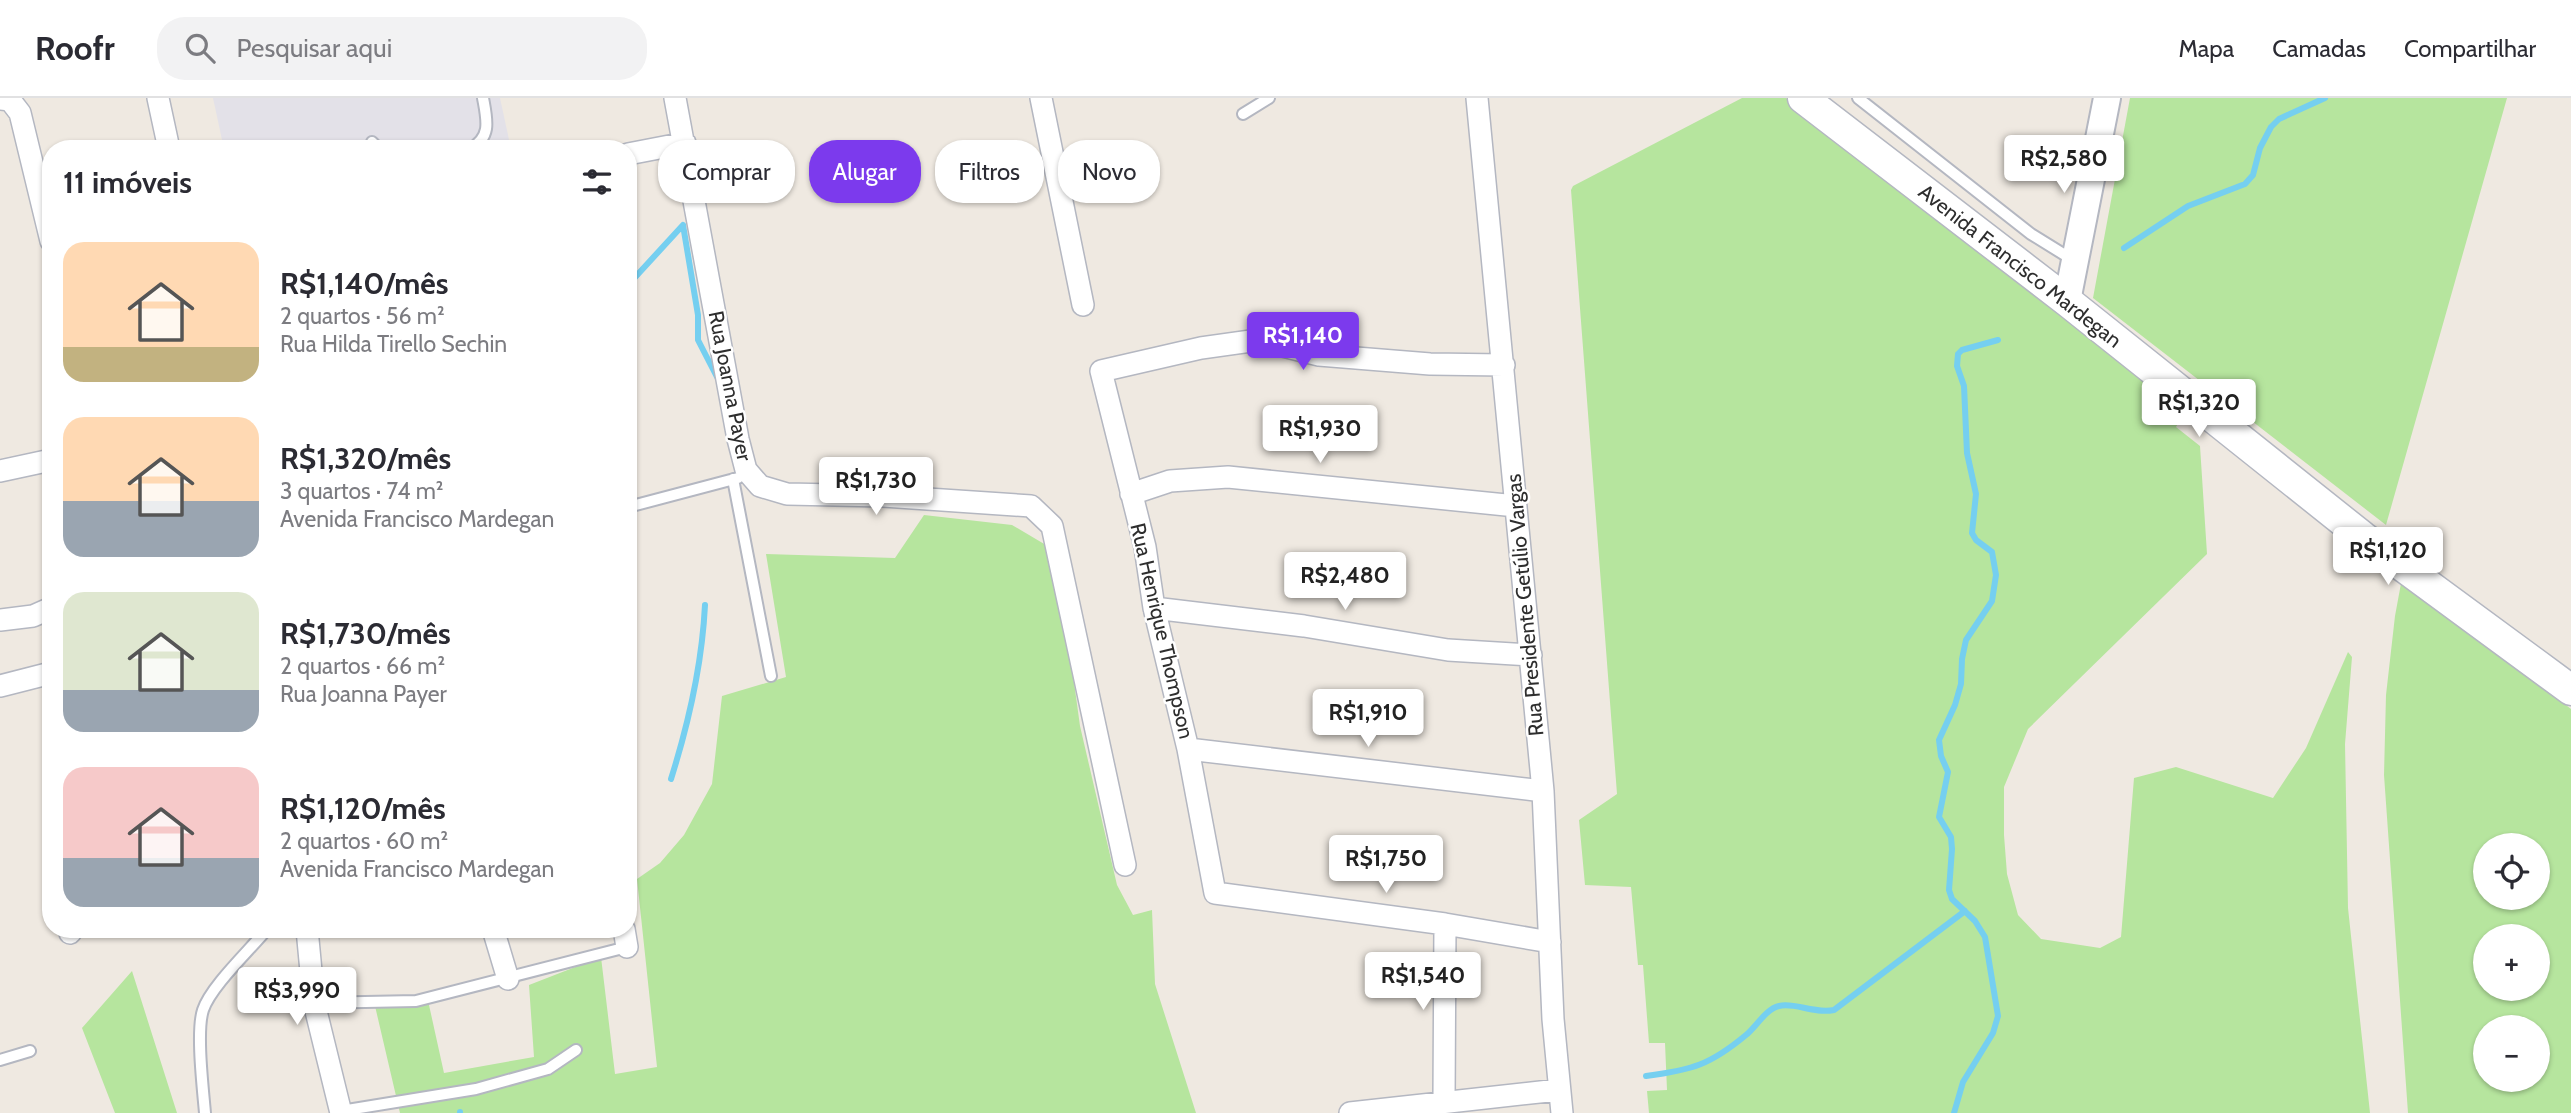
<!DOCTYPE html>
<html lang="pt">
<meta charset="utf-8">
<style>
body{margin:0;font-family:Cabin,sans-serif;background:#f2f2f3;color:#2b2b33;height:100vh;display:flex;flex-direction:column;font-size:26px;white-space:nowrap}
*{box-sizing:border-box;margin:0}
p{font-size:23px;color:#7c7c81}
.icon{flex:none;width:38px;height:38px;fill:none;stroke:currentColor;stroke-width:2;stroke-linecap:round;stroke-linejoin:round}
.map{position:relative;flex:1;overflow:hidden}
.sheet{position:absolute;left:42px;top:42px;width:595px;height:798px;display:flex;flex-direction:column;background:#fff;border-radius:28px;box-shadow:0 2px 5px #0004}
.sheet>*{flex:none}
.banner{position:absolute;left:658px;top:42px;width:665px;height:63px;display:flex;gap:14px}
.fabs{position:absolute;left:2473px;top:735px;display:grid;gap:14px}
.fabs a{display:grid;place-items:center;width:77px;height:77px;border-radius:50%;background:#fff;box-shadow:0 2px 5px #0004;font-size:35px}
.price{position:absolute;translate:-50% -60px;padding:0 16px;border-radius:7px;background:#fff;color:#222;font-size:23px;line-height:46px;filter:drop-shadow(0 2px 4px #0008)}
.price::after{content:'';position:absolute;left:50%;top:42px;width:21px;height:16px;margin-left:-10px;background:inherit;clip-path:polygon(0 0,100% 0,50% 100%)}
.price.active{background:#7c3aed;color:#fff}
ul{padding:0;list-style:none}
li{display:flex;align-items:center;gap:21px;height:175px;padding:0 21px}
li span{display:grid;place-items:center;flex:none;width:196px;height:140px;border-radius:21px;color:#555}
li>.icon{margin-inline-start:auto}
span .icon{width:84px;height:84px;fill:#fffc;stroke-width:1}
li b{font-size:30px}
h2{display:flex;justify-content:space-between;align-items:center;height:84px;padding:0 21px;font-size:30px}
.pill{padding:0 24px;border-radius:28px;background:#fff;box-shadow:0 2px 5px #0004;font-size:24px;line-height:63px}
.pill.active{background:#7c3aed;color:#fff}
header{display:flex;align-items:center;gap:42px;box-sizing:border-box;height:98px;padding:0 35px;background:#fff;border-bottom:2px solid #e1e1e2}
header strong{font-size:33px}
nav{display:flex;gap:38px;margin-inline-start:auto;font-size:24px}
.search{width:490px;height:63px;background:#f2f2f3;display:flex;align-items:center;gap:18px;box-sizing:border-box;padding:0 24px;border-radius:28px;color:#7c7c81;font-size:26px}
.map>svg:first-child{display:block}
.industrial{fill:#e3e1e8}
.green{fill:#b6e59e;fill-rule:evenodd}
.lines{fill:none;stroke-linecap:round;stroke-linejoin:round}
.stream{stroke:#75cff0;stroke-width:6}
.service-casing{stroke:#b4b7c1;stroke-width:14}
.minor-casing{stroke:#b4b7c1;stroke-width:24}
.tertiary-casing{stroke:#b4b7c1;stroke-width:30}
.secondary-casing{stroke:#b4b7c1;stroke-width:33}
.service{stroke:#fff;stroke-width:10}
.minor{stroke:#fff;stroke-width:21}
.tertiary{stroke:#fff;stroke-width:26}
.secondary{stroke:#fff;stroke-width:30}
.labels{text-anchor:middle;stroke-width:5;stroke-linejoin:round;paint-order:stroke}
.street-label{font-size:21px;fill:#2e2e2e;stroke:#fff}
</style>
<header>
<strong>Roofr</strong>
<div class="search"><svg class="icon" aria-label="search" viewBox="0 0 24 24"><circle cx="10" cy="10" r="6"/><path d="M15 15l6 6"/></svg>Pesquisar aqui</div>
<nav><a>Mapa</a><a>Camadas</a><a>Compartilhar</a></nav>
</header>
<div class="map">
<svg width="2571" height="1015" viewBox="0 0 2571 1015">
<rect width="100%" height="100%" fill="#efe9e1"/>
<path class="industrial" d="M213,0H500L511,51H224Z"/>
<path class="green" d="M1742,0H1786L2186,312L2176,329L2200,348L2207,456L2028,631L2004,689V737L2007,776L2018,817L2041,841L2100,850L2121,839L2134,680L2176,669L2273,700L2306,650L2348,554L2352,559L2345,646L2348,810L2370,1015H1649L1647,993L1667,992L1665,945H1649L1643,867H1638L1631,789L1585,787L1579,722L1617,696L1571,92L1573,88Z
M2130,0H2507L2386,427L2093,200Z
M924,417L1012,427L1056,453L1080,628L1117,787L1133,817L1152,812L1155,886L1196,1015H400L375,908L429,907L444,975L534,959L529,887L601,859L615,976L657,969L637,781L660,765L684,737L712,686L722,598L786,579L766,456L895,460Z
M2402,480L2571,611V1015H2408L2384,677L2386,597L2395,518ZM2485,747H2538V800H2485ZM2485,838H2538V891H2485ZM2485,929H2538V982H2485Z
M132,873L177,1015H115L82,930Z"/>
<g class="lines">
<path class="stream" d="M683,127L698,217V242L717,279
M2124,150L2188,108L2245,86L2253,77L2260,50L2271,29L2279,21L2325,0
M628,187L683,127
M671,681C689,624 702,567 705,507
M1646,978C1692,972 1710,967 1746,937C1756,929 1766,911 1779,908C1795,904 1813,916 1834,912L1965,813
M460,1014V1015
M1954,1015L1963,984L1993,935L1998,918L1985,839L1975,823L1952,801L1949,792L1952,751L1951,739L1939,719L1948,674L1941,658L1939,642L1955,607L1961,586L1962,561L1966,542L1992,503L1996,477L1992,454L1976,442L1972,435L1976,396L1967,355L1964,288L1957,268L1958,256L1962,252L1998,242"/>
<g class="service-casing">
<path id="service" d="M1858,0L2031,136L2073,162
M1243,16L1269,0
M372,44L379,51
M470,51C492,39 487,22 483,0
M733,381L771,578
M628,409L738,380
M314,905L416,903L627,849
M0,962L30,953
M341,1013L476,991L548,971L576,952
M205,1015C203,991 196,933 203,912C211,888 250,852 267,831"/>
</g>
<g class="minor-casing">
<path id="minor" d="M158,0L169,51
M675,0L738,341L746,372L760,388L787,396L883,398L1031,408L1052,428L1125,767
M1041,0L1083,207
M1477,0L1543,693L1553,921L1562,1015
M0,1L10,2L20,15L51,143
M628,56L685,45
M1504,267L1430,266L1319,257L1258,242L1201,250L1101,273L1145,449L1154,510L1188,651L1215,795L1445,826L1550,844
M0,373L51,362
M1131,396L1170,383L1228,379L1516,408
M1154,510L1304,528L1448,552L1531,557
M0,522L33,518L51,510
M0,588L51,575
M1188,651L1543,693
M307,831L314,905L341,1015
M493,831L508,881
M624,831L627,849
M70,835L73,831
M1444,1003L1445,826
M1350,1015L1558,992"/>
</g>
<g class="tertiary-casing">
<path id="tertiary" d="M2067,203L2107,0"/>
</g>
<g class="secondary-casing">
<path id="secondary" d="M1803,0L2067,203L2363,439L2571,592"/>
</g>
<use href="#service" class="service"/>
<use href="#minor" class="minor"/>
<use href="#tertiary" class="tertiary"/>
<use href="#secondary" class="secondary"/>
</g>
<g class="labels">
<g class="street-label">
<text transform="translate(2020 168) rotate(38)" y="7">Avenida Francisco Mardegan</text>
<text transform="translate(730 288) rotate(79)" y="7">Rua Joanna Payer</text>
<text transform="translate(1525 507) rotate(-95)" y="7">Rua Presidente Getúlio Vargas</text>
<text transform="translate(1162 533) rotate(77)" y="7">Rua Henrique Thompson</text>
</g>
</g>
</svg>
<div class="fabs">
<a><svg class="icon" aria-label="locate" viewBox="0 0 24 24"><circle cx="12" cy="12" r="6"/><path d="M12 2v4M12 18v4M2 12h4M18 12h4"/></svg></a>
<a>+</a>
<a>−</a>
</div>
<b class="price" style="left:2064px;top:97px">R$2,580</b>
<b class="price active" style="left:1303px;top:274px">R$1,140</b>
<b class="price" style="left:2199px;top:341px">R$1,320</b>
<b class="price" style="left:1320px;top:367px">R$1,930</b>
<b class="price" style="left:876px;top:419px">R$1,730</b>
<b class="price" style="left:2388px;top:489px">R$1,120</b>
<b class="price" style="left:1345px;top:514px">R$2,480</b>
<b class="price" style="left:1368px;top:651px">R$1,910</b>
<b class="price" style="left:1386px;top:797px">R$1,750</b>
<b class="price" style="left:1423px;top:914px">R$1,540</b>
<b class="price" style="left:297px;top:929px">R$3,990</b>
<div class="banner">
<a class="pill">Comprar</a>
<a class="pill active">Alugar</a>
<a class="pill">Filtros</a>
<a class="pill">Novo</a>
</div>
<section class="sheet">
<h2>11 imóveis<svg class="icon" aria-label="filters" viewBox="0 0 24 24"><path d="M4 7h16M4 17h16"/><circle cx="9" cy="7" r="2"/><circle cx="15" cy="17" r="2"/></svg></h2>
<ul>
<li><span style="background:linear-gradient(#ffd9b3 75%,#c2b280 0)"><svg class="icon" aria-label="home" viewBox="0 0 24 24"><path d="M3 11l9-7 9 7M6 9v11h12V9"/></svg></span><div><b>R$1,140/mês</b><p>2 quartos · 56 m²</p><p>Rua Hilda Tirello Sechin</p></div></li>
<li><span style="background:linear-gradient(#ffd9b3 60%,#9aa5b1 0)"><svg class="icon" aria-label="home" viewBox="0 0 24 24"><path d="M3 11l9-7 9 7M6 9v11h12V9"/></svg></span><div><b>R$1,320/mês</b><p>3 quartos · 74 m²</p><p>Avenida Francisco Mardegan</p></div></li>
<li><span style="background:linear-gradient(#dfe7d0 70%,#9aa5b1 0)"><svg class="icon" aria-label="home" viewBox="0 0 24 24"><path d="M3 11l9-7 9 7M6 9v11h12V9"/></svg></span><div><b>R$1,730/mês</b><p>2 quartos · 66 m²</p><p>Rua Joanna Payer</p></div></li>
<li><span style="background:linear-gradient(#f6c9c9 65%,#9aa5b1 0)"><svg class="icon" aria-label="home" viewBox="0 0 24 24"><path d="M3 11l9-7 9 7M6 9v11h12V9"/></svg></span><div><b>R$1,120/mês</b><p>2 quartos · 60 m²</p><p>Avenida Francisco Mardegan</p></div></li>
</ul>
</section>
</div>
